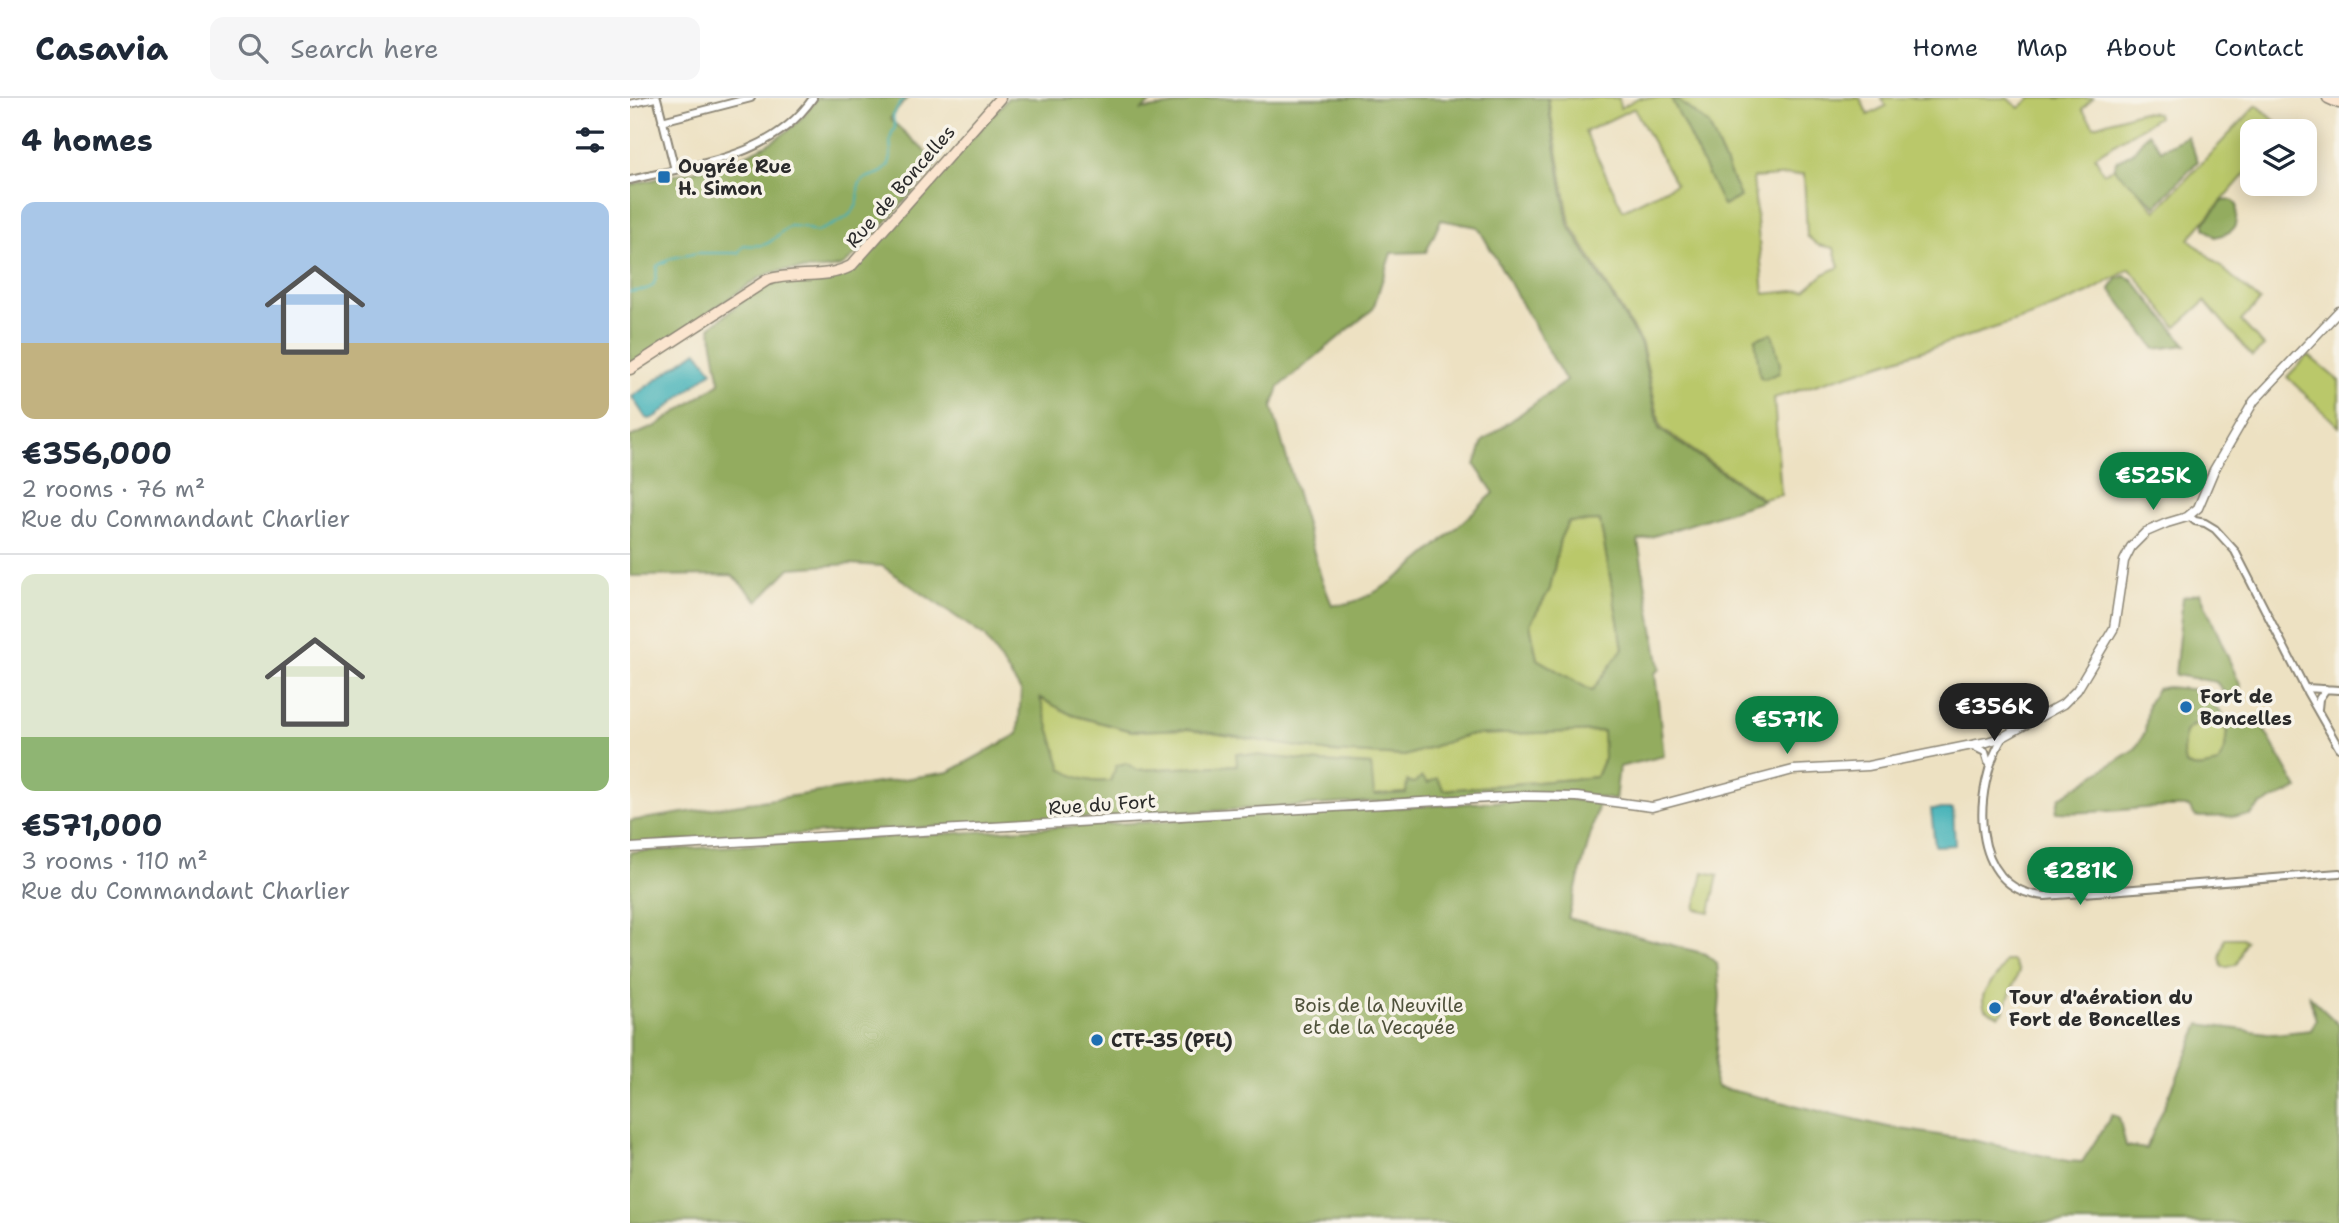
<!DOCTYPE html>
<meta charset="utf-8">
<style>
body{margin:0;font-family:"Shantell Sans",sans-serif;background:#f6f6f7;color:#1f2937;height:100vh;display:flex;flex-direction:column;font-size:26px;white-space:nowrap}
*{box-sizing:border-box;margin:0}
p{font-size:23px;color:#747a83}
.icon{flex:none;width:38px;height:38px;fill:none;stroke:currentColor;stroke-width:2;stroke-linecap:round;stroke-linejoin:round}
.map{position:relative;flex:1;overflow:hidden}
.drawer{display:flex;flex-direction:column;background:#fff;width:630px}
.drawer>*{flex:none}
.tools{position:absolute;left:1610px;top:21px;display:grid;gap:14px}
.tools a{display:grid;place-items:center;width:77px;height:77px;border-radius:14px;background:#fff;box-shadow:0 4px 18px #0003;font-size:35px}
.price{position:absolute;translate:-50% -60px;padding:0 16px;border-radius:24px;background:#0b8043;color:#fff;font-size:23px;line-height:46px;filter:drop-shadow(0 2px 4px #0008)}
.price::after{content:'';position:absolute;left:50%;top:42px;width:21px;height:16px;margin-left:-10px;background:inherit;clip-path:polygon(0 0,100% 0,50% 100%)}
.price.selected{background:#222;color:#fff}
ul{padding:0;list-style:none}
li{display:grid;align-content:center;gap:14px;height:371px;padding:0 21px}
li+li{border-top:2px solid #e0e1e3}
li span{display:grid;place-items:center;height:217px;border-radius:14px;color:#555}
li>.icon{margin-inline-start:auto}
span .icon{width:126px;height:126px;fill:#fffc;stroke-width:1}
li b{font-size:30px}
h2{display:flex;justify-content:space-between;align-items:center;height:84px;padding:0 21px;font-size:30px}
header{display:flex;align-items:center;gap:42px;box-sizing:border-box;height:98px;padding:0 35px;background:#fff;border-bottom:2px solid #e0e1e3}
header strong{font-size:33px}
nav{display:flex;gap:38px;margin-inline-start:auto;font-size:24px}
.search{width:490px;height:63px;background:#f6f6f7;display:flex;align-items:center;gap:18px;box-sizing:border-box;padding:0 24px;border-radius:14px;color:#747a83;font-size:26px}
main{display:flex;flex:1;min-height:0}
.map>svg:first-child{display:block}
.green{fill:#bac86a;stroke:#727a4a;stroke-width:2;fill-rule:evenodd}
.forest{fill:#93ac5e;stroke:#5f6c44;stroke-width:2;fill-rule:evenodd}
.water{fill:#40b1b7;stroke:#366e71;stroke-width:2}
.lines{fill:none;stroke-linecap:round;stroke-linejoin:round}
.stream{stroke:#40b1b7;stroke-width:2}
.minor-casing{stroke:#8c8676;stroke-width:10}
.tertiary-casing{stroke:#8c8676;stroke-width:11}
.secondary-casing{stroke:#8c8676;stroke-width:13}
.minor{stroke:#fff;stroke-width:6}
.tertiary{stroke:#fff;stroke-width:8}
.secondary{stroke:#fbe5cf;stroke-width:10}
.poi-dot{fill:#1f6fb2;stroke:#f7f3e8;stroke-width:2.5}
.labels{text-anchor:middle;stroke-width:7;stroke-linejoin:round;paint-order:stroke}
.poi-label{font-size:19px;font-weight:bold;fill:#2b2b2b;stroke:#f7f3e8;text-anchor:start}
.street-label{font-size:19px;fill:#2b2b2b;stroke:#f7f3e8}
.park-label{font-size:19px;fill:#4f523b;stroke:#f7f3e8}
</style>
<header>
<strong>Casavia</strong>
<div class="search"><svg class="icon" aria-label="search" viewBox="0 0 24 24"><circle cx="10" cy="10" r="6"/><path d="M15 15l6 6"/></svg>Search here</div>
<nav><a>Home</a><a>Map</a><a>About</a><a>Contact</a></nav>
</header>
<main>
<section class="drawer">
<h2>4 homes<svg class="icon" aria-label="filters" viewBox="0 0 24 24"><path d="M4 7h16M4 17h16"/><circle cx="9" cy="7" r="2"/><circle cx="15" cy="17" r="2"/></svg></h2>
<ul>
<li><span style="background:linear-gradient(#a9c7e8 65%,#c2b280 0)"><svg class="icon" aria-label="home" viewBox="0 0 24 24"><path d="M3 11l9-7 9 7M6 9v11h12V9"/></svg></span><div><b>€356,000</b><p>2 rooms · 76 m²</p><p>Rue du Commandant Charlier</p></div></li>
<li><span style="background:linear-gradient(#dfe7d0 75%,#8fb573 0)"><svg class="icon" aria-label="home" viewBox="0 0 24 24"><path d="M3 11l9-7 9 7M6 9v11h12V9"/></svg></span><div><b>€571,000</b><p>3 rooms · 110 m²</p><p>Rue du Commandant Charlier</p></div></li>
</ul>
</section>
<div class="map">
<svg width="1709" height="1125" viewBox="0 0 1709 1125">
<rect width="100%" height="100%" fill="#f7f3e8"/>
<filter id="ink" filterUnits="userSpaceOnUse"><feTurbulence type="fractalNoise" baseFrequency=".0143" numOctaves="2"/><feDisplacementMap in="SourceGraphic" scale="14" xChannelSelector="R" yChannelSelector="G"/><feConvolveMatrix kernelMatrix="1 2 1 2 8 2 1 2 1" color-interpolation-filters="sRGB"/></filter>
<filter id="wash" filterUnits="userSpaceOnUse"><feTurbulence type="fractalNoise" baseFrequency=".00686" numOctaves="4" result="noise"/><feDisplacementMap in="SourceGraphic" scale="28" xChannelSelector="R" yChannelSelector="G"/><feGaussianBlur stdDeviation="1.57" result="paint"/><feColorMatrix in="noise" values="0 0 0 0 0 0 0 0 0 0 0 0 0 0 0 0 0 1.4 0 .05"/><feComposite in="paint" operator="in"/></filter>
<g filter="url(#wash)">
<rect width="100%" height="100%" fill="#ede1c2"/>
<path class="green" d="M918,0H989L990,10L1008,0H1041L1094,108L1110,99L1079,27L1045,0H1230L1238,17L1256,8L1251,0H1377L1389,10L1401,0H1463L1452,11L1464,28L1509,14L1527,15L1528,19L1465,58L1473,75L1487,69L1526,113L1627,7L1654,31L1653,33H1622V68L1559,141L1630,203L1611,223L1634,248L1622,258L1575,203L1546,229L1500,171L1458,195L1402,218L1144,300L1151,397L1133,401L1031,330L1012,246L940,125ZM1004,10L1046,86L993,112L955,34ZM1174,76L1177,138L1188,147L1204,150L1209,169L1194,176L1175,192L1134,196L1123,80Z
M1678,257L1709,283V329L1657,279Z
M970,423L993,551L962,593L907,561L900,526L920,491L930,441L938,424Z
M409,599L442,617L502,633L558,631L700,654L775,658L838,637L974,633V660L966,679L814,692L798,685L777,695L743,697L741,667L690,664L607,655V667L507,672L487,668L480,683C461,685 448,681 432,672Z
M1571,624L1590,627L1597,633L1595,651L1588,666C1575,669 1566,672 1554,666L1553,654L1555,633Z
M1073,774L1088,777L1080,814L1065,811Z
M1595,840H1612L1616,843C1607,858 1614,870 1592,869L1590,860Z
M1375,863H1383L1389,873L1373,914L1369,918L1355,911C1349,895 1357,891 1366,879C1370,875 1372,868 1375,863Z"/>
<path class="forest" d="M187,0H277L260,21L308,65C295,80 222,165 211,168C180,177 163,165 131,179L0,267V87C68,70 147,64 187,0Z
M378,0H525L512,12L556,5L564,0H917L938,126L1011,247L1029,331L1133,403L1008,443L1030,571L1025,575L1034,658L989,669L985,702L946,695L917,694L0,746V723L319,674L388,636L391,593L354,538L318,513L252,468L219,466L160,470L128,503L102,477L0,478V339L26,328L90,285L80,229C97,217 124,190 143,185C187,174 198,195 239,157ZM811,122L848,129L936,283L853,343L845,367L864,395C827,427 751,510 702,507L691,479L642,309L649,289L743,211L761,155L796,154ZM970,423L993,550L962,593L907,561L900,526L920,491L930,441L938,424ZM410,600L442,617L502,633L558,631L700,654L775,658L838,637L973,633L974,660L966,679L814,692L807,680L798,685L792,679L784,685L777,683L776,695L744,697L741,667L690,664L606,655L607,667L507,672L496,665L487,667L480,683C461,685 448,681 432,671Z
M1041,0H1045L1079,27L1110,99L1093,108Z
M1518,35L1531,52L1557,38L1568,63L1526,108L1484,71L1486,63L1502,55Z
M1602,102L1607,107C1605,128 1610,133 1585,139L1575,130V124L1592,103Z
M1494,178L1502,181L1556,247L1525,251L1480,191L1487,181Z
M1142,235L1150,266L1149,275L1134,281L1130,279L1125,241Z
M1570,495L1611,589L1597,597L1586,584L1545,577L1553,499Z
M1537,589L1569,592L1597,621L1610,626L1622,619L1632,628L1668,691L1630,707L1620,718L1566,719L1559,709C1514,707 1471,717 1426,714L1429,700L1506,650L1515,634L1518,606L1527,591ZM1571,624L1590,627L1597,632L1595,651L1588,666C1575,669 1566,672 1555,666L1553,654L1555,634L1562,627Z
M929,700L969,705L938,820L1076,856L1087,865L1090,898L1084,981L1087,989L1258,1029L1347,1043L1438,1063L1452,1064L1482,1017L1489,1019L1496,1048L1516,1051L1570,926L1644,936L1681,932L1686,922L1679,898L1709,927V1125H0V754Z"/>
<path class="water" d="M67,253L82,273L27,318L20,321L16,320L2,299Z
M1301,711H1323L1325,747L1305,748Z"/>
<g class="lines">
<path class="stream" d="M0,194C23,190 26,192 27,168L42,160L67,155H108L114,147C146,150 138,141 160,128L173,129L186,134C200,127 223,122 228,103C230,96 225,89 232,83C241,75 253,79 259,66C265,53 255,42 265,30L263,17L274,0"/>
</g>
</g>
<g filter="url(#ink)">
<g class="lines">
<g class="minor-casing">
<path id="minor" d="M27,0L45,72
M0,6L25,0
M32,23L121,0
M0,82C66,66 142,60 183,0
M1559,418L1565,423L1575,425L1585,431L1605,453L1677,594L1709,650
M1676,590L1709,592
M1688,611L1689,601L1696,591
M1373,639C1343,688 1337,793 1415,798L1709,775
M1343,648L1355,654L1358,664"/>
</g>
<g class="tertiary-casing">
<path id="tertiary" d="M0,750L894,698L947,699L1022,709L1163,672L1238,668L1357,644L1373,639L1433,606L1447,592L1484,530L1494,463L1501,449L1516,434L1537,425L1557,419L1568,410L1584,372L1624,303L1709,213"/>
</g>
<g class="secondary-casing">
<path id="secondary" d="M1698,0L1709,5
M0,271L137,182C165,173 194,182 221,168L370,0"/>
</g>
<use href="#minor" class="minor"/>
<use href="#tertiary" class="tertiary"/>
<use href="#secondary" class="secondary"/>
</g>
</g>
<g class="poi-dot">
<rect x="27" y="72" width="14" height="14" rx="3.5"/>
<circle cx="1556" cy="609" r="7"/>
<circle cx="1365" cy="910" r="7"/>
<circle cx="467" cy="942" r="7"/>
</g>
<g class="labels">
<g class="poi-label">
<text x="48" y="75">Ougrée Rue<tspan x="48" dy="22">H. Simon</tspan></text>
<text x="1570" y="605">Fort de<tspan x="1570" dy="22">Boncelles</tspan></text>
<text x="1379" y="906">Tour d'aération du<tspan x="1379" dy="22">Fort de Boncelles</tspan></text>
<text x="481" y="949">CTF-35 (PFL)</text>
</g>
<g class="street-label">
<text transform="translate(270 88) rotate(-49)" y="7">Rue de Boncelles</text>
<text transform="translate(472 706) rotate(-4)" y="7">Rue du Fort</text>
</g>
<g class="park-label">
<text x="749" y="914">Bois de la Neuville<tspan x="749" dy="22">et de la Vecquée</tspan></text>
</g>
</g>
</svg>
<div class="tools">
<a><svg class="icon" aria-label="layers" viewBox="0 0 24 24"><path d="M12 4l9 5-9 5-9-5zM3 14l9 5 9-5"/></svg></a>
</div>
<b class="price" style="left:1523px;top:414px">€525K</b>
<b class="price selected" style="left:1364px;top:645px">€356K</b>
<b class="price" style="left:1157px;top:658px">€571K</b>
<b class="price" style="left:1450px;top:809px">€281K</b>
</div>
</main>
